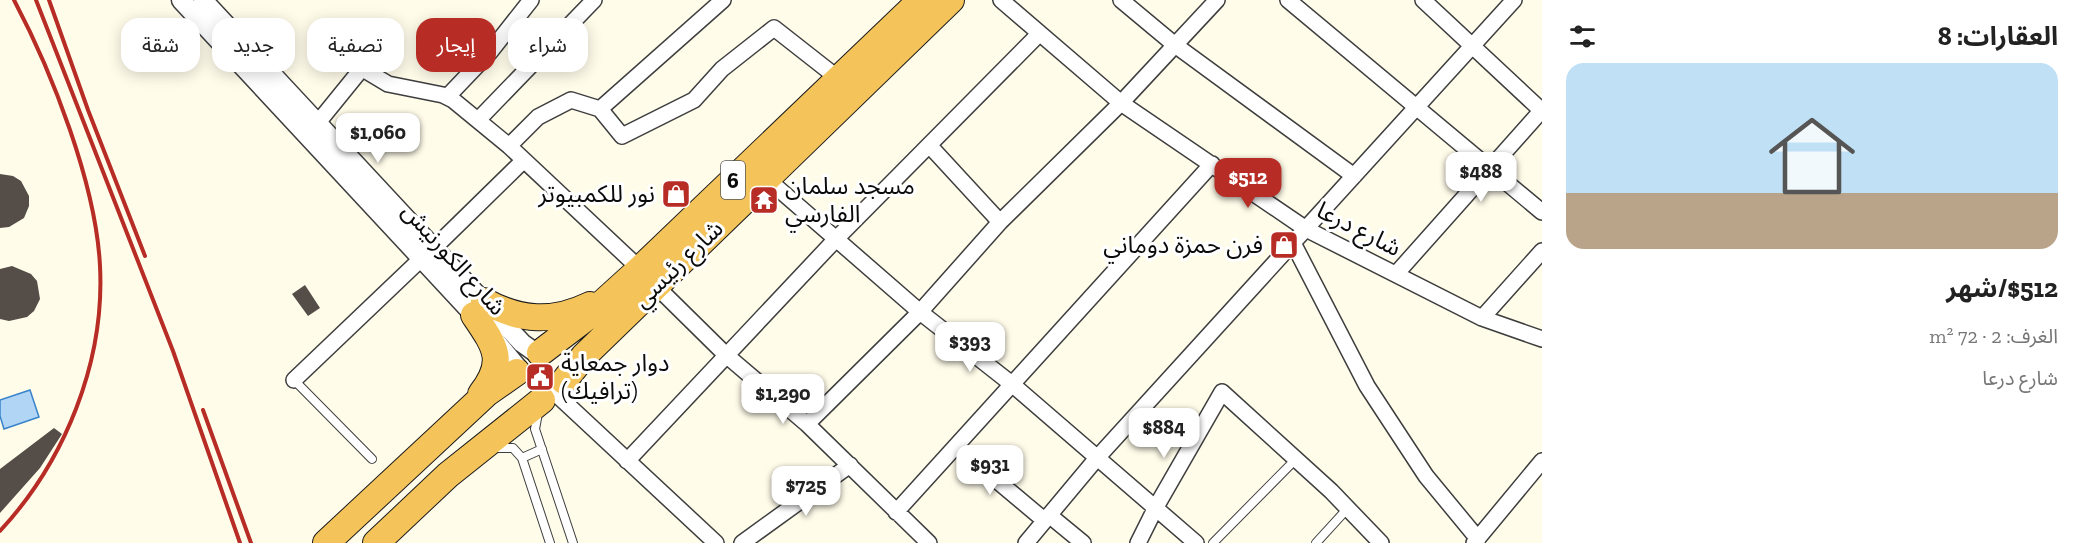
<!DOCTYPE html>
<html lang="ar">
<meta charset="utf-8">
<style>
body{margin:0;font-family:"Zilla Slab","Noto Sans Arabic",serif;background:#f2f2f2;color:#222;direction:rtl;height:100vh;display:flex;flex-direction:column;font-size:22px;white-space:nowrap}
*{box-sizing:border-box;margin:0}
p{font-size:20px;color:#767676}
.icon{flex:none;width:33px;height:33px;fill:none;stroke:currentColor;stroke-width:2;stroke-linecap:round;stroke-linejoin:round}
.map{position:relative;flex:1;overflow:hidden;direction:ltr}
.side{display:flex;flex-direction:column;background:#fff;width:540px}
.side>*{flex:none}
.top-card{position:absolute;left:18px;top:18px;width:570px;height:54px;direction:rtl;display:flex;gap:12px}
.price{position:absolute;translate:-50% -51px;padding:0 14px;border-radius:12px;background:#fff;color:#222;font-size:20px;line-height:39px;filter:drop-shadow(0 2px 3px #0008)}
.price::after{content:'';position:absolute;left:50%;top:36px;width:18px;height:14px;margin-left:-9px;background:inherit;clip-path:polygon(0 0,100% 0,50% 100%)}
.price.selected{background:#b82c26;color:#fff}
ul{padding:0;list-style:none}
li{display:grid;align-content:center;gap:12px;height:318px;padding:0 24px}
li span{display:grid;place-items:center;height:186px;border-radius:18px;color:#555}
li>.icon{margin-inline-start:auto}
span .icon{width:108px;height:108px;fill:#fffc;stroke-width:1}
li b{font-size:26px}
h2{display:flex;justify-content:space-between;align-items:center;height:72px;padding:0 24px;font-size:26px}
.tag{padding:0 21px;border-radius:18px;background:#fff;box-shadow:0 3px 15px #0003;font-size:21px;line-height:54px}
.tag.selected{background:#b82c26;color:#fff}
main{display:flex;flex:1;min-height:0}
.map>svg:first-child{display:block}
.water{fill:#b0d5f5;stroke:#3883cb;stroke-width:1.5}
.building{fill:#544d48}
.lines{fill:none;stroke-linecap:round;stroke-linejoin:round}
.service-casing{stroke:#3e3e3e;stroke-width:10}
.minor-casing{stroke:#3e3e3e;stroke-width:18}
.tertiary-casing{stroke:#3e3e3e;stroke-width:21}
.trunk-casing{stroke:#1c1c1c;stroke-width:28}
.service{stroke:#fff;stroke-width:8}
.minor{stroke:#fff;stroke-width:15}
.tertiary{stroke:#fff;stroke-width:18}
.trunk{stroke:#f4c45b;stroke-width:26}
.rail{stroke:#b82c26;stroke-width:4}
.labels{text-anchor:middle;stroke-width:6;stroke-linejoin:round;paint-order:stroke}
.shield{fill:#fff;stroke:#545454;stroke-width:1.5}
.shield-label{font-size:22px;font-weight:bold;fill:#0b0b0b}
.poi-label{font-size:24px;fill:#0b0b0b;stroke:#fff;text-anchor:start}
.street-label{font-size:24px;fill:#0b0b0b;stroke:#fff}
</style>
<main>
<section class="side">
<h2>العقارات: 8<svg class="icon" aria-label="filters" viewBox="0 0 24 24"><path d="M4 7h16M4 17h16"/><circle cx="9" cy="7" r="2"/><circle cx="15" cy="17" r="2"/></svg></h2>
<ul>
<li><span style="background:linear-gradient(#bfe0f5 70%,#b9a48a 0)"><svg class="icon" aria-label="home" viewBox="0 0 24 24"><path d="M3 11l9-7 9 7M6 9v11h12V9"/></svg></span><div><b>$512/شهر</b><p>الغرف: 2 · 72 m²</p><p>شارع درعا</p></div></li>
</ul>
</section>
<div class="map">
<svg width="1542" height="543" viewBox="0 0 1542 543">
<rect width="100%" height="100%" fill="#fffcea"/>
<path class="water" d="M30,390L39,417L4,429L0,416V400Z"/>
<path class="building" d="M0,174L13,176L21,181L29,196V206L24,218L9,227L0,228Z
M12,266L31,274L37,281L40,299L34,311L27,317L9,321L0,319V269Z
M305,285L320,308L308,316L292,294Z
M54,428L62,434L40,468L0,513V469Z"/>
<g class="lines">
<g class="service-casing">
<path id="service" d="M294,380L372,459
M538,413L535,429L573,543
M495,448H513L522,458L550,543
M522,458L542,449
M1213,543L1296,459
M1316,543L1348,508"/>
</g>
<g class="minor-casing">
<path id="minor" d="M1001,0L1121,103L1306,229L1482,318L1542,339
M1121,0L1175,45L1354,176
M1288,0L1542,212
M1423,0L1542,111
M363,69L388,84L443,95L453,100L509,146L640,269
M448,96L490,52L531,0
M600,109L622,136L694,100L722,69L774,28L839,79
M478,120L594,0
M316,125L385,40
M929,145L1000,222
M509,146L538,117L571,100L600,109L723,0
M766,178L920,312L1013,385L1196,543
M1293,243L1367,386L1426,476L1478,539
M433,249L524,160
M1396,274L1542,110
M656,286L726,355L807,424L929,543
M1482,318L1542,251
M294,380L422,258
M556,394L716,543
M807,424L920,312L1000,222L1121,103L1217,0
M957,447L1044,520
M627,461L837,238L1039,34
M896,512L1212,164
M1049,515L1083,543
M742,543L850,465
M1026,543L1097,458L1514,0
M1138,543L1156,507L1222,392L1331,491L1381,543
M1474,543L1542,461"/>
</g>
<g class="tertiary-casing">
<path id="tertiary" d="M181,0L474,315L518,368
M203,0L522,343L536,353"/>
</g>
<g class="trunk-casing">
<path id="trunk" d="M484,301C520,321 553,323 590,305
M474,315C495,346 507,361 481,394
M540,353L586,318L640,269L921,0
M564,381L584,356L951,0
M326,543L487,393L517,372
M376,543L448,475L542,400"/>
</g>
<use href="#service" class="service"/>
<use href="#minor" class="minor"/>
<use href="#tertiary" class="tertiary"/>
<use href="#trunk" class="trunk"/>
<path class="rail" d="M36,0L173,351L240,543
M49,0L88,110L145,256
M203,410L251,543
M0,531C65,461 105,362 100,266C96,184 52,72 14,0"/>
</g>
<defs>
<g id="shop-square" transform="scale(1.5)"><rect x="-9" y="-9" width="18" height="18" rx="4" fill="#b82c26" stroke="#fff"/><path d="M-5-2.5h2.3a2.7 3.5 0 0 1 5.4 0H5L5.5 6h-11ZM-1.5-2.5h3a1.5 2.3 0 0 0-3 0Z" fill="#fff"/></g>
<g id="temple-square" transform="scale(1.5)"><rect x="-9" y="-9" width="18" height="18" rx="4" fill="#b82c26" stroke="#fff"/><path d="M0-6L5-2H3V0L6.5 2.5H4V6H1.5V3h-3V6H-4V2.5H-6.5L-3 0V-2H-5Z" fill="#fff"/></g>
<g id="civic-square" transform="scale(1.5)"><rect x="-9" y="-9" width="18" height="18" rx="4" fill="#b82c26" stroke="#fff"/><path d="M-.6-6.5H3V-4.5H.6V-3L4-1V1h2V6H-6V1h2V-1L-.6-3ZM-1.2 2.5V6h2.4V2.5Z" fill="#fff"/></g>
</defs>
<g fill-rule="evenodd">
<use href="#shop-square" x="676" y="194"/>
<use href="#temple-square" x="764" y="200"/>
<use href="#shop-square" x="1284" y="245"/>
<use href="#civic-square" x="540" y="377"/>
</g>
<g class="labels">
<rect class="shield" x="721" y="161" width="24" height="38" rx="4.5"/>
<g class="shield-label">
<text x="733" y="188">6</text>
</g>
<g class="poi-label">
<text x="785" y="194">مسجد سلمان<tspan x="785" dy="28">الفارسي</tspan></text>
<text x="655" y="202" text-anchor="end">نور للكمبيوتر</text>
<text x="1263" y="253" text-anchor="end">فرن حمزة دوماني</text>
<text x="561" y="371">دوار جمعاية<tspan x="561" dy="28">(ترافيك)</tspan></text>
</g>
<g class="street-label">
<text transform="translate(1359 229) rotate(27)" y="8">شارع درعا</text>
<text transform="translate(454 259) rotate(48)" y="8">شارع الكورنيش</text>
<text transform="translate(678 264) rotate(-44)" y="8">شارع رئيسي</text>
</g>
</g>
</svg>
<b class="price" style="left:378px;top:164px">$1,060</b>
<b class="price" style="left:1481px;top:203px">$488</b>
<b class="price selected" style="left:1248px;top:209px">$512</b>
<b class="price" style="left:970px;top:373px">$393</b>
<b class="price" style="left:783px;top:425px">$1,290</b>
<b class="price" style="left:1164px;top:459px">$884</b>
<b class="price" style="left:990px;top:496px">$931</b>
<b class="price" style="left:806px;top:517px">$725</b>
<div class="top-card">
<a class="tag">شراء</a>
<a class="tag selected">إيجار</a>
<a class="tag">تصفية</a>
<a class="tag">جديد</a>
<a class="tag">شقة</a>
</div>
</div>
</main>
